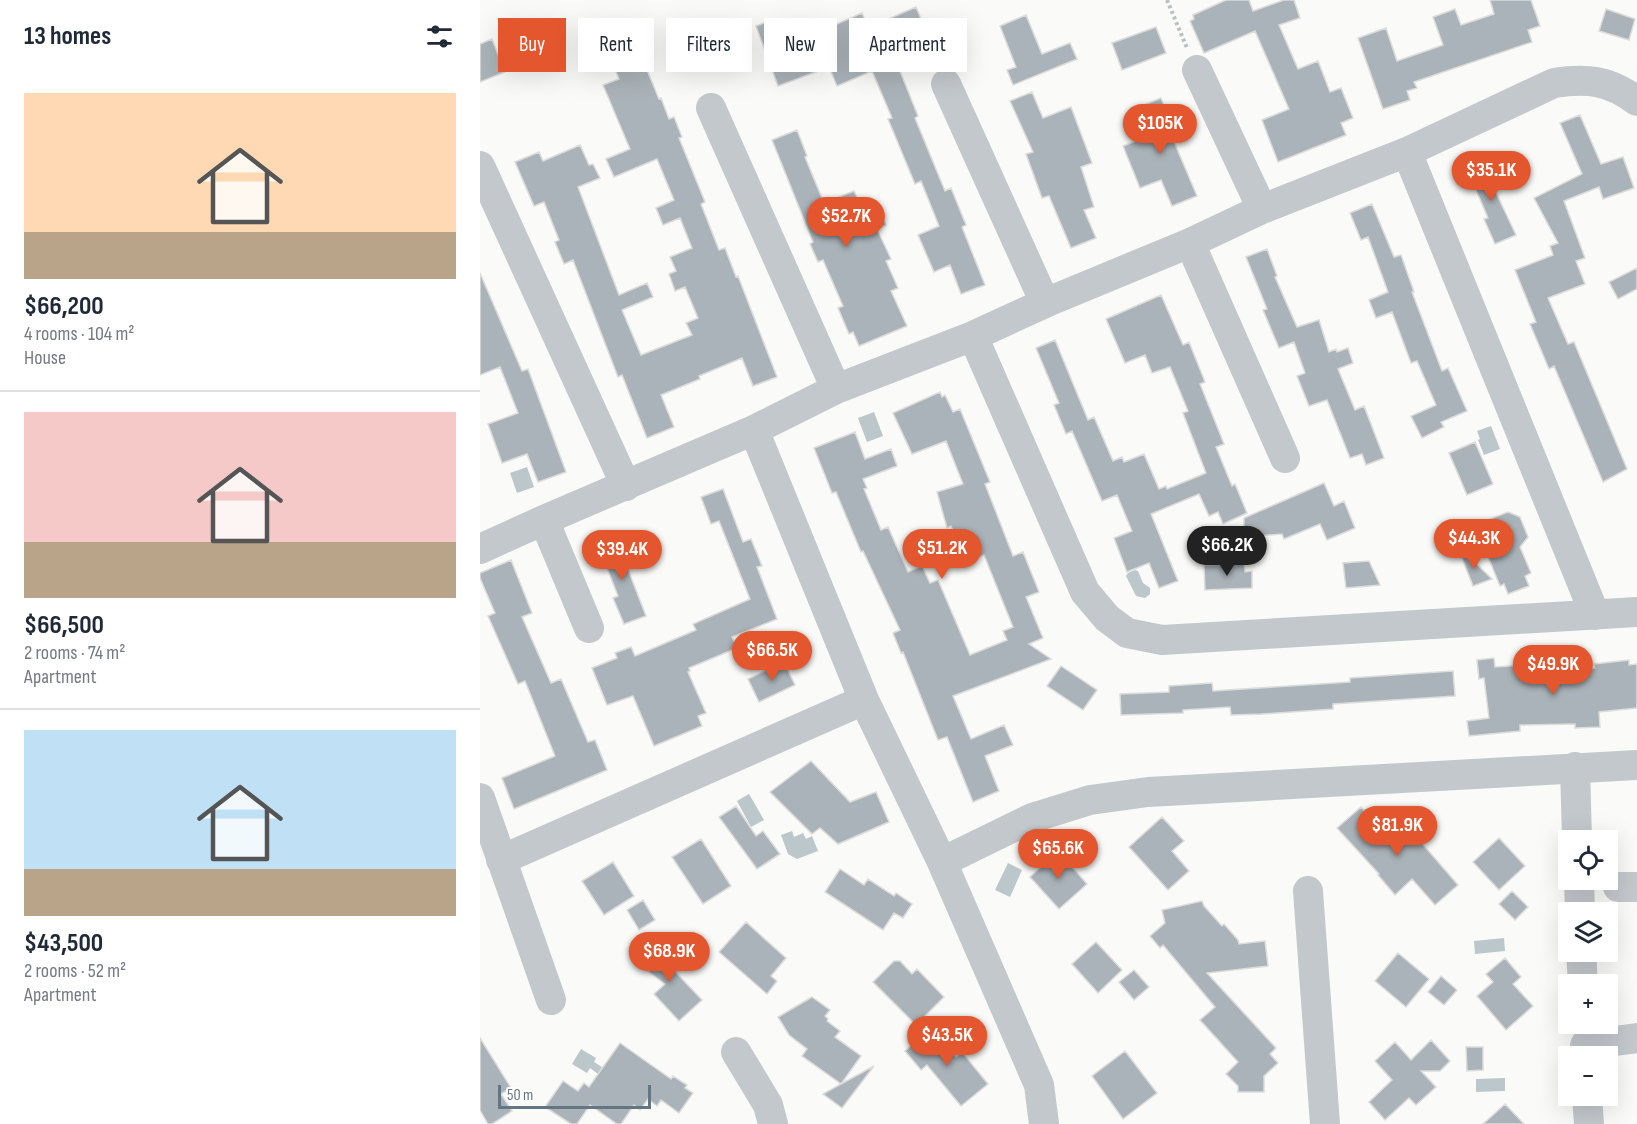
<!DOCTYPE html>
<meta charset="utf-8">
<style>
body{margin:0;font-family:"Sofia Sans Condensed",sans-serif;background:#f2f2f3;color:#1f2937;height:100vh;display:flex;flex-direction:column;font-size:22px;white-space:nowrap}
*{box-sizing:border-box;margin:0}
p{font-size:20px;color:#747a83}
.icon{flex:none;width:33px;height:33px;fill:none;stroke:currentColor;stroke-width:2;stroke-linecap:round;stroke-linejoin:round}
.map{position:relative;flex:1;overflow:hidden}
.panel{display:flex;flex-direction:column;background:#fff;width:480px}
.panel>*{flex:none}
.banner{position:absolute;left:18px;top:18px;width:570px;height:54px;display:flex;gap:12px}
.buttons{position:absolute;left:1078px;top:830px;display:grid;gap:12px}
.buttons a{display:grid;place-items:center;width:60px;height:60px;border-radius:0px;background:#fff;box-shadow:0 6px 24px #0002;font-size:30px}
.scale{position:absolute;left:18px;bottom:15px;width:153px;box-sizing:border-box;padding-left:6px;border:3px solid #657683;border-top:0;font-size:16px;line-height:21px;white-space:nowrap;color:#657683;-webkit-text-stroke:4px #fff;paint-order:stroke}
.price{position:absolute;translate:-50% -51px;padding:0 14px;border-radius:21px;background:#e4572e;color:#fff;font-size:20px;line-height:39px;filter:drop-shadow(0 2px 3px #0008)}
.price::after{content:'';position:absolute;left:50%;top:36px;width:18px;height:14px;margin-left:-9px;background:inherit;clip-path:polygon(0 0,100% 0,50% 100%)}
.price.active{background:#222;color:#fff}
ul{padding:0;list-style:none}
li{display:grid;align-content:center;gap:12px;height:318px;padding:0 24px}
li+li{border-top:2px solid #e0e1e3}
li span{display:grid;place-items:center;height:186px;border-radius:0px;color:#555}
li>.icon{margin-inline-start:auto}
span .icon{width:108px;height:108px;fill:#fffc;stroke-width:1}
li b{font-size:26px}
h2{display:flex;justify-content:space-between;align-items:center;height:72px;padding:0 24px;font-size:26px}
.tag{padding:0 21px;border-radius:0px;background:#fff;box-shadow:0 6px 24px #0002;font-size:21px;line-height:54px}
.tag.active{background:#e4572e;color:#fff}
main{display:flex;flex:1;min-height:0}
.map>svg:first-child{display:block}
.water{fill:#bbc7cb}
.building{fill:#aab3b9;stroke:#dcdcda;stroke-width:1.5}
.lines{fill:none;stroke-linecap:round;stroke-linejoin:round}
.path{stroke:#bbbfc2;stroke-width:4;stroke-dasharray:3 3;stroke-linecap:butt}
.minor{stroke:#c3c8cc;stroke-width:30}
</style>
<main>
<section class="panel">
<h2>13 homes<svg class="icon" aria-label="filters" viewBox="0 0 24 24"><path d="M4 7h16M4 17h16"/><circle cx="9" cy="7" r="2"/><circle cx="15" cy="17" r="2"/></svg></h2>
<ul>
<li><span style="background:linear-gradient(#ffd9b3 75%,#b9a48a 0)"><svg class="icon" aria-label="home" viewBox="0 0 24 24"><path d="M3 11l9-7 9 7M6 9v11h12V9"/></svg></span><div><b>$66,200</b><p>4 rooms · 104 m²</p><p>House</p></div></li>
<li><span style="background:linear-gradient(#f6c9c9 70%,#b9a48a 0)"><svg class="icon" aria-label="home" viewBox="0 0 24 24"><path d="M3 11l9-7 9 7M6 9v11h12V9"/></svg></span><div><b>$66,500</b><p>2 rooms · 74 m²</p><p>Apartment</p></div></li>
<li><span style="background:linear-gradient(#bfe0f5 75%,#b9a48a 0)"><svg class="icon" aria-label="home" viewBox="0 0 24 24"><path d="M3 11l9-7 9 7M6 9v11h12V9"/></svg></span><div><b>$43,500</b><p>2 rooms · 52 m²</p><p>Apartment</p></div></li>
</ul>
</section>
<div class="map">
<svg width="1157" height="1124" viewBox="0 0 1157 1124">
<rect width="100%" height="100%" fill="#fafaf8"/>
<path class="water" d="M394,412L403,436L387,442L378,418Z
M1011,426L1020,449L1004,455L998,440L1000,439L997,431Z
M47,467L54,487L37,493L30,473Z
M655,570L658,571L663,583L670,588V594L665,598L656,596L646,576L648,573Z
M269,794L284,820L271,827L257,801Z
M312,831L314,837L323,833L326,839L332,836L338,851L317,859L308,854L301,835Z
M528,863L542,870L530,897L515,890Z
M1024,938L1025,951L995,954L994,941Z
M101,1049L116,1058L114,1062L122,1067L118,1074L110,1068L107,1073L92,1064Z
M1025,1078V1091L996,1092V1079Z"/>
<path class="building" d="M746,0H769L773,11L804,0H814L820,18L799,25L818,69L838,61L850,92L861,88L873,118L861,123L866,135L798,162L782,120L809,109L775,31L724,53L710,21L714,19L713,15Z
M1010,0H1051L1060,26L1048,30L1052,42L934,82L937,88L927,91L930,100L903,109L878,38L906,28L917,61L963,45L953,17L975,9L981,25L1014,14Z
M436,7L446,31L426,40L420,53L422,58L416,61L438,116L435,118L465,191L471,188L486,225L482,227L505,285L481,294L470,265L454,272L438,235L459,226L441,181L435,184L408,119L412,118L392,71L357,86L349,67L298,86L276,26L292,20L294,25L302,22L306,34L311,33L313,37L323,33L325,38L382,13L388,28Z
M1126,9L1155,19L1149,40L1119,31Z
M546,15L562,54L590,43L597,59L533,85L527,70L536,67L520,26Z
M676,27L686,53L642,70L632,43Z
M150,29L179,99L181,98L189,119L194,117L202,137L199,138L225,202L221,204L239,250L245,248L256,277L258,276L297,377L273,386L262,358L219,376L220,379L181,395L194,427L167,438L142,375L138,377L93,260L84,264L75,242L79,240L64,202L54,206L35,162L59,152L63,161L100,145L109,165L113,164L120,178L98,187L139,295L167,283L173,297L142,310L161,355L212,335L206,323L218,318L205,287L195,291L189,274L196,271L190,257L212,248L200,218L183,225L176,208L194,200L177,159L134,177L126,159L150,149L123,85L139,79L123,40Z
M12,39L25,72L0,82V44Z
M552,92L563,118L591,107L612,163L601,167L614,207L604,210L616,238L591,248L569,196L562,198L546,154L553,152L530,101Z
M681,98L696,136L692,137L717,196L692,206L681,180L660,188L643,146L669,136L657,108Z
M1100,115L1121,164L1143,157L1154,188L1123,199L1119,187L1084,201L1105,258L1096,261L1105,284L1068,298L1088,344L1094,342L1147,469L1123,482L1074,366L1069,369L1050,324L1056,322L1035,270L1073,255L1070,246L1078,243L1054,198L1102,174L1080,123Z
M317,130L327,156L325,157L344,203L374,191L385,215L399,209L406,225L397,229L411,259L406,261L418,288L411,291L427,326L379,346L373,332L369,334L358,308L363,306L343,260L338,262L330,244L333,242L292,140Z
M1009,159L1018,181L1012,184L1036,235L1015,244L1004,219L1008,218L987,169Z
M892,204L914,257L921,255L934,292H932L962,371L968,368L987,411L961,422L964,427L942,438L931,416L956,405L937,361L931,363L912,312L896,318L889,300L908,292L888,237L881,240L870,213Z
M787,249L797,276L795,277L817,327L839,320L849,352L856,349L857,352L868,348L873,363L858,369L875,410L884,406L904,458L886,465L882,454L870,458L847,400L829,406L817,376L825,373L814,342L799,348L783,310L787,309L766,257Z
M1157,268V289L1138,299L1129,282Z
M0,273L42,371L48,369L86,472L58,482L47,454L22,463L8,424L38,413L20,367L0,375Z
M681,295L703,345L709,342L725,382L720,384L744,444L736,447L752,486L755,484L767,513L743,524L738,512L729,516L719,494L671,514L698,581L679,588L669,563L647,572L634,538L652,531L637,495L622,501L592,431L586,434L574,405L579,403L556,348L575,340L608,420L614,417L633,461L642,457L644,462L664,454L679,489L686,486L687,489L726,473L703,413L708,411L690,367L672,373L665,355L645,363L626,319Z
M460,392L462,397L465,395L473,412L480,409L510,482L505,484L533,556L543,552L559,592L546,597L563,638L549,644L571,659L473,696L491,739L524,725L533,745L505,756L519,791L493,802L467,737L458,740L423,652L421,653L413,633L420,630L383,551L381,552L356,492L352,493L334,448L375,432L385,459L411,449L417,466L383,479L387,488L384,489L401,530L408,527L428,572L442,566L450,583L458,580L490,655L527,640L523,631L533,627L504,555L485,562L471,526L467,528L457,492L483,484L466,441L432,454L413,413Z
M995,442L1013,484L987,495L969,453Z
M844,483L854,506L864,501L875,528L847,540L840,524L804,539L802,534L764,537V518Z
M243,489L263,542L271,539L282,566L277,567L297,619L252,637L257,648L209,668L210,671L208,672L226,713L218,716L222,726L174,746L153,696L127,705L112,668L137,658L135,653L151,647L155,656L216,630L213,624L270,599L239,521L231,524L221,497Z
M1028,512L1040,517L1048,537L1040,547L1051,573L1045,576L1049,586L1028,594L1024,584L1020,586L995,525Z
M141,538L152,565L147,567L166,616L144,624L133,598L138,596L119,547Z
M977,545L1012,579L993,586Z
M31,560L52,613L42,617L71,683L81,679L108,742L115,740L127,770L34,809L22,778L75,756L45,681L38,684L8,616L15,613L0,578V573Z
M889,561L900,585L866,588L863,563Z
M764,564L765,572L772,571V588L725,590L724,565Z
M1014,658L1015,667L1044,665L1045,674L1078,673L1077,670L1115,668L1114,664L1149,660V665L1157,664V708L1119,712L1120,727L1095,728V724L1040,725V731L989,736L987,721L1009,718L1004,678L999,679L997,660Z
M304,662L315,685L279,702L268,679Z
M581,666L617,690L603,710L567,686Z
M973,671L975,696L853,704V709L782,714L751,715L750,707L703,710V713L641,715L640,694L689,692V686L732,683L733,691L870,682V678Z
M331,761L370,802L396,792L409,822L358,844L340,828L332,834L290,792Z
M256,806L276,836L283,831L300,854L277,869L239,817Z
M881,807L900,830L909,822L925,840L933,833L978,885L955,905L932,879L915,895L898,875L899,874L857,828Z
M682,817L704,841L692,851L709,871L688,890L649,847Z
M1019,838L1045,866L1019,890L993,862Z
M221,839L251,886L223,904L192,857Z
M578,851L607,884L579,909L550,877Z
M133,862L154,896L124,915L102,881Z
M360,869L384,885L388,879L414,896L416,893L432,904L423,918L414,913L403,930L345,892Z
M1032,891L1048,907L1035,920L1019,904Z
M163,900L175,920L159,930L147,910Z
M722,901L724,906L742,926L744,924L758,940L759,944L785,941L788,966L727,973L796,1048L790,1054L798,1063L784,1076V1092H758V1086L746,1074L758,1062L720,1020L735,1007L683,945L680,948L670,936L685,923L682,910Z
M266,922L306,958L291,976L297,981L287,994L239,952Z
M616,942L642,970L618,993L592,964Z
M170,943L189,957L186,962L222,1000L199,1021L174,994L185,984L156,962Z
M918,953L949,979L926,1007L895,981Z
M1025,958L1041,977L1033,984L1053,1006L1026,1030L997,996L1013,982L1006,974Z
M414,961H420L432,974L437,969L464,997L436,1025L393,982Z
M654,970L669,987L654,1000L639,982Z
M961,976L977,990L964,1005L948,992Z
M332,997L350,1010L345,1016L348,1019L347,1021L360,1031L355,1037L381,1056L361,1084L394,1066L362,1108L343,1094L361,1084L322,1056L327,1049L309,1035L298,1017Z
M452,1028L476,1057L482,1052L508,1084L481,1106L447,1065L441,1070L425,1051Z
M0,1038L31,1088L21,1094L32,1111L12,1124H8L0,1110Z
M951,1040L970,1061L960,1071H941L956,1087L936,1105L929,1098L905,1120L889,1102L912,1080L895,1061L915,1042L931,1060Z
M140,1043L191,1079L193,1076L207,1085L205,1088L213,1093L199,1113L181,1100L177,1106L168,1099L160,1110L154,1105L141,1124H137L110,1105L97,1124H91L65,1107L83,1081L98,1091L104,1083L109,1087Z
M986,1047H1003V1070L987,1071Z
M645,1051L677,1093L643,1119L612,1076Z
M1025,1104L1044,1124H1003Z"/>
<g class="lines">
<path class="path" d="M687,0L707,48"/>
<path class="minor" d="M717,70L782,209
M466,84L565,303
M231,108L356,389
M927,152L1115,615
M0,166L146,486
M710,243L805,458
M493,336L605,592L627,618L647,633L682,640L1157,612
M274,430L384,700L462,862L559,1085L564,1124
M64,520L109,628
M0,549L64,520L274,430L356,389L493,336L565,303L710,243L782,209L927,152L1074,83C1107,78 1129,80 1157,101
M1095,767L1097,840
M0,798L71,1000
M21,860L384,700
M462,862L552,818L610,800L668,792L1157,765
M1099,879L1100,912
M1138,887H1157
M828,891L845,1124
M1101,951L1103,984
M1105,1045L1157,1038
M256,1052L288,1105L293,1124
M1107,1095L1109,1124"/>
</g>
</svg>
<div class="buttons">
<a><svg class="icon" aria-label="locate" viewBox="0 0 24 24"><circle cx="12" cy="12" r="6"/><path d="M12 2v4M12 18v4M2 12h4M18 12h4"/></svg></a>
<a><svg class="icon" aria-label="layers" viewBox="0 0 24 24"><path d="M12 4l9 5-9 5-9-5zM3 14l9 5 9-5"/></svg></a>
<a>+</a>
<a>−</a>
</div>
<div class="scale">50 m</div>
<b class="price" style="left:680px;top:155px">$105K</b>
<b class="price" style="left:1011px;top:202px">$35.1K</b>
<b class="price" style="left:366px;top:248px">$52.7K</b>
<b class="price" style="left:994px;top:570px">$44.3K</b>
<b class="price active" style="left:747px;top:577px">$66.2K</b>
<b class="price" style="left:462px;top:580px">$51.2K</b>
<b class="price" style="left:142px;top:581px">$39.4K</b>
<b class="price" style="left:292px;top:682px">$66.5K</b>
<b class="price" style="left:1073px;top:696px">$49.9K</b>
<b class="price" style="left:917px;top:857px">$81.9K</b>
<b class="price" style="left:578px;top:880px">$65.6K</b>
<b class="price" style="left:189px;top:983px">$68.9K</b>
<b class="price" style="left:467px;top:1067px">$43.5K</b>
<div class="banner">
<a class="tag active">Buy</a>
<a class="tag">Rent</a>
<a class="tag">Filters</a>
<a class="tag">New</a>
<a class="tag">Apartment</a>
</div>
</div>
</main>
